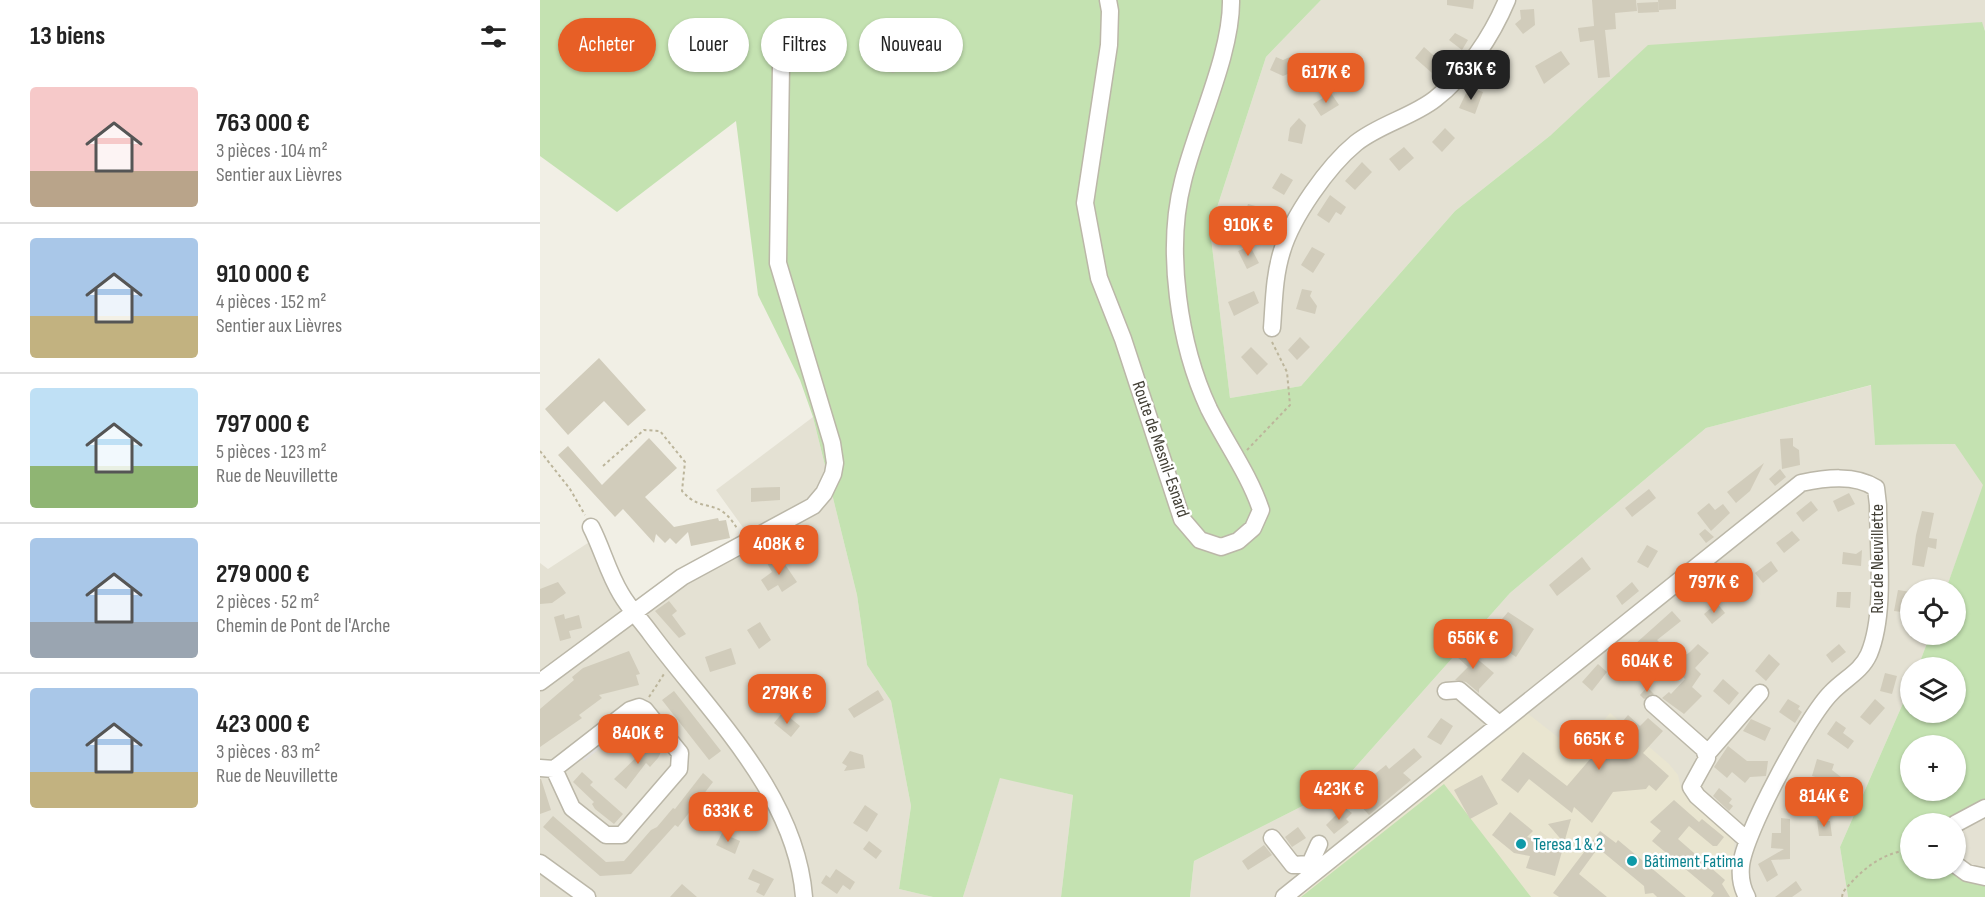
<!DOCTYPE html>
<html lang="fr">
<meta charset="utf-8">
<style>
body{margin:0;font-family:"Sofia Sans Condensed",sans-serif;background:#f2f2f2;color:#222;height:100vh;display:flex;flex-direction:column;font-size:22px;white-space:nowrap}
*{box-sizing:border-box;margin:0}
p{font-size:20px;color:#767676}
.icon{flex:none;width:33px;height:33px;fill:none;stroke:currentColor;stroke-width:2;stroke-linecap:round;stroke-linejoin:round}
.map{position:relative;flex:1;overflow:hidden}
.details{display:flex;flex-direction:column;background:#fff;width:540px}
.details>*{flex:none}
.top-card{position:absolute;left:18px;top:18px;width:570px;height:54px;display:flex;gap:12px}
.tools{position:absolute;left:1360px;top:579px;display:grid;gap:12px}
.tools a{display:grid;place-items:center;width:66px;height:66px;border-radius:50%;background:#fff;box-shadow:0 2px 4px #0004;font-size:30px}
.price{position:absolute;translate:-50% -51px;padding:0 14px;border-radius:12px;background:#e75f26;color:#fff;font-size:20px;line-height:39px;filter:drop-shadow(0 2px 3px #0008)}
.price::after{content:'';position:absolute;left:50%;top:36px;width:18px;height:14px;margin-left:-9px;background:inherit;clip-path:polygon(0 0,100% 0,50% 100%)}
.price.active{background:#222;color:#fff}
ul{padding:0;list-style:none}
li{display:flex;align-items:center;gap:18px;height:150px;padding:0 30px}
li+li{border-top:2px solid #e0e0e0}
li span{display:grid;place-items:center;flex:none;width:168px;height:120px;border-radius:6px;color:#555}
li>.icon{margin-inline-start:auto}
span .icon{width:72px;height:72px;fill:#fffc;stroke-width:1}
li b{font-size:26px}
h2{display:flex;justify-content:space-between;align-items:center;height:72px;padding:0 30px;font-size:26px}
.chip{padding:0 21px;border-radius:27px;background:#fff;box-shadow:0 2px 4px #0004;font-size:21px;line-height:54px}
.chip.active{background:#e75f26;color:#fff}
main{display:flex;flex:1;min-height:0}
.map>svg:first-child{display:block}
.residential{fill:#e4e1d3}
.education{fill:#e9e5d0}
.green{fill:#c4e2b1;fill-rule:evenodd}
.parking{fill:#e2e0dd}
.building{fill:#d1ccbb}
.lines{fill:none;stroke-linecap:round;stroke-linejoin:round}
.minor-casing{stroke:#bbb7a8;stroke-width:19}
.path{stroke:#bcb59b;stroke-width:2;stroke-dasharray:3 3;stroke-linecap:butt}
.minor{stroke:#fff;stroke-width:16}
.culture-dot{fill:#0f9aa8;stroke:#fff;stroke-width:2}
.labels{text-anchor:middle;stroke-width:5;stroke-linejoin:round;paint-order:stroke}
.street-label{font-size:18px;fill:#423f35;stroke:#fff}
.culture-label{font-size:18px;fill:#0d838f;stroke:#fff;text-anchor:start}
</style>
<main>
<section class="details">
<h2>13 biens<svg class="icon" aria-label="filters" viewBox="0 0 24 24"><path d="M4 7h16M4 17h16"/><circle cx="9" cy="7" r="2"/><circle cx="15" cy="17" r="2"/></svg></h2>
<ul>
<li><span style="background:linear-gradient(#f6c9c9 70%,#b9a48a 0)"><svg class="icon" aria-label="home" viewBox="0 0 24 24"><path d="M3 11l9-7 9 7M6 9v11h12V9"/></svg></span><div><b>763 000 €</b><p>3 pièces · 104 m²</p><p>Sentier aux Lièvres</p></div></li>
<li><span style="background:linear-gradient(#a9c7e8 65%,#c2b280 0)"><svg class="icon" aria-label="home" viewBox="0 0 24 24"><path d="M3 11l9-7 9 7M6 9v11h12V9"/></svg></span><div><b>910 000 €</b><p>4 pièces · 152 m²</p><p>Sentier aux Lièvres</p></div></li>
<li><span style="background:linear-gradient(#bfe0f5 65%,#8fb573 0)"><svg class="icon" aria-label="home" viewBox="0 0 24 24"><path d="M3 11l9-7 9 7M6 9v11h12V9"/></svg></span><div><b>797 000 €</b><p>5 pièces · 123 m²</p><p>Rue de Neuvillette</p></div></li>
<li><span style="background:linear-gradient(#a9c7e8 70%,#9aa5b1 0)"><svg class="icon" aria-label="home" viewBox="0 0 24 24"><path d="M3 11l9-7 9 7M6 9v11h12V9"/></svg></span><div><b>279 000 €</b><p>2 pièces · 52 m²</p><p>Chemin de Pont de l'Arche</p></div></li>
<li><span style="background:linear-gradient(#a9c7e8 70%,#c2b280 0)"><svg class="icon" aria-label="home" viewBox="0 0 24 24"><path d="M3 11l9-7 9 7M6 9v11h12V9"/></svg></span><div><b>423 000 €</b><p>3 pièces · 83 m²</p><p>Rue de Neuvillette</p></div></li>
</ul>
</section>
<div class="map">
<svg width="1445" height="897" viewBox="0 0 1445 897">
<rect width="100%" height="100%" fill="#f1efe5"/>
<path class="residential" d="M781,0H1445V30L1441,22L1011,135L915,211L761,386L690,398L670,229L726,57Z
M1332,385L1335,445L1416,444L1444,485L1406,589L1371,590V634L1390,635L1378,667L1371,668V685L1300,847L1308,897H650L654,861L796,789L970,593L1166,428Z
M273,417L317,595L327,665L351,701L371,806L359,889L393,897H0V563L8,569L54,539L94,605L207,533L176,490Z
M460,777L533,795L521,897H423Z
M1445,799V876L1416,868V824H1398Z"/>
<path class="education" d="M987,713L1037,752L1070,713L1129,764L1138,775L1141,788L1195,834L1193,862L1200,897H752Z"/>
<path class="green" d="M0,0H781L726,57L670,229L690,398L761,386L915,211L1011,135L1108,45L1442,22L1445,31V799L1398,823L1371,824V868L1412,869L1445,876V897H1308L1300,847L1371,685V712H1416V668L1378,667L1390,635L1416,634V590L1406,589L1443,485L1415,444L1335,445L1331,385L1166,428L970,593L796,789L654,861L650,897H521L533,795L460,778L423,897H393L359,889L371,806L351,701L327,665L317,595L273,417L260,380L218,295L196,121L77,212L0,156ZM1371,746H1416V790H1371Z
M904,784L991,897H761Z"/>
<path class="parking" d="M91,714L95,721L44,761L40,755Z"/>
<path class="building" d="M907,0H934L933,9L907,5Z
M1052,0H1096L1097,11L1075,13L1076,29L1065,30L1070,77L1058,78L1054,40L1040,42L1038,28L1054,26Z
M1118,0H1136V9L1119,10Z
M1118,2L1119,12L1098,13L1097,3Z
M994,9L995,25L983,34L975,24L981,19L980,10Z
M279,18L285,31L278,33V41L271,36L268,37L266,32L257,36L254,26Z
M915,33L928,40L922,50L909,40Z
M342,38L355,41L363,65L362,69L353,73L345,70L346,65L340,51L335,49Z
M884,47L901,62L892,73L875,58Z
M1021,51L1030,64L1004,84L995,66Z
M736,57L743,60L750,57L755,71L743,76L730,70Z
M929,87L943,92L935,114L919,108Z
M791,93L799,105L781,116L773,104Z
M759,118L766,125L762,144L748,141L750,128Z
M905,128L915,138L902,152L892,142Z
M864,147L874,158L859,171L849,159Z
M822,162L832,172L815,190L805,181Z
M741,173L753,180L744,195L732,188Z
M790,195L806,207L801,215L796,212L789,223L777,215Z
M708,204L723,208L720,217L723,218L718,235L707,231L710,221L703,219Z
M710,246L719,263L707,269L698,251Z
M772,247L785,254L773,273L761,265Z
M762,289L772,291L770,296L777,306L775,314L756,309Z
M714,291L719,303L694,316L688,302Z
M760,337L770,347L757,360L748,350Z
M711,347L728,364L717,375L701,357Z
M59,358L106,410L88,426L64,401L28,435L5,409Z
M109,438L137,468L105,497L134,527L178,518L179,521L186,520L190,538L151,546L148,532L136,544L130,538L125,543L116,534L114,543L83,509L75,517L18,455L28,446L62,485Z
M1253,438V446L1259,450L1260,465L1242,469L1240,439Z
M1224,463L1210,491L1196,503L1187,492Z
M1240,469L1246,477L1235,486L1229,479Z
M240,487V500L211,502V488Z
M1109,489L1116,498L1092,517L1085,508Z
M1309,493L1315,504L1298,512L1293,501Z
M1271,501L1278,510L1263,522L1256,513Z
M1169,503L1175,510L1183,504L1190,513L1171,531L1157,513Z
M1382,511L1394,513L1389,538L1397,539L1396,549L1388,547L1384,567L1372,565L1376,535Z
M1165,529L1174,537L1166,543L1159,534Z
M1252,531L1260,540L1244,553L1236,543Z
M1107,545L1118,551L1108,568L1097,562Z
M1322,550L1321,566L1302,564L1303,552L1316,554Z
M1042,557L1051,569L1017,596L1009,585Z
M234,558L237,563L242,560L257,582L242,592L238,585L228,591L221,580L232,572L227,563Z
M1231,561L1238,571L1223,583L1215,573Z
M1198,575L1206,585L1191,598L1182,588Z
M18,582L26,593L12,603L0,604V589Z
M1092,582L1099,591L1082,605L1076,596Z
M1358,590L1371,592L1369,613L1354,611Z
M1297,592H1311L1310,608L1296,607Z
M129,601L137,611L132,615L146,634L139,638L115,611Z
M1177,603L1185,613L1172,624L1164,614Z
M1132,611L1141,621L1117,640L1119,642L1102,656L1094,645Z
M968,612L994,629L976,657L958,645L969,629L967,628L969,625L962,619Z
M24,614L25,619L39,615L42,628L29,631L31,638L20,641L14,617Z
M220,622L231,640L219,649L207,630Z
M1158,644L1169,653L1155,668L1161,674L1152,687L1162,696L1144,714L1122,698L1129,692L1131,694L1145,679L1131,666L1142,654L1144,656L1150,652Z
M1299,644L1306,652L1292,663L1286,655Z
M922,646L954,673L939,689V693L926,682L915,680L928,667L914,654Z
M191,648L196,664L170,672L165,657Z
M89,651L100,674L96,675L99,685L59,695L62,698L39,715L42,718L0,747V709L34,680L32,677L43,668Z
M1229,654L1240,664L1226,681L1215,671Z
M1058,664L1067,672L1052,691L1042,682Z
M1345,673L1357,676L1352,694L1340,691Z
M1183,679L1199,693L1189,705L1173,691Z
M1107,687L1114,694L1104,699L1100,695Z
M338,690L344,700L314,718L308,709Z
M134,691L181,751L169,760L122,700Z
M1248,699L1260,706L1258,709L1262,712L1255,723L1239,712Z
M1335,699L1345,708L1330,725L1320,717Z
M243,712L260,726L251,737L234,723Z
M1088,715L1100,726L1108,718L1123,731L1103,753L1129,776L1116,791L1109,785L1106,789L1073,792L1052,823L1034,807L1032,813L989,779L978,793L961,780L983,752L1027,786Z
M901,718L913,726L901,745L887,737Z
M1211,719L1231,728L1225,741L1203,731Z
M1296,721L1306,728L1303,733L1314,741L1308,749L1287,734Z
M1038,724L1048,732L1034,750L1023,742Z
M111,743L121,752L118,758L110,767L106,763L86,789L74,779Z
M1188,746L1207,761H1228L1226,776L1210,777L1205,783L1192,772L1187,778L1174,767Z
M874,748L882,757L863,773L871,780L829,815L817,802L838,786L831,777L846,765L849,769Z
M310,751L323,755L325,768L304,771L307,766L302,763Z
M1277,759L1294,764L1292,770L1319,791L1310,803L1293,790L1298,784L1272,776Z
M42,772L53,782L50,785L83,814L74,824L55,809L52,804L54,802L33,782Z
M163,773L173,782L138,827L135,825L91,874L60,876L3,827L13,816L66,862L84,861L111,830L117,827L133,808L135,809Z
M942,775L958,804L930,819L914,790Z
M1,779L11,810L0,814V779Z
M1179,788L1192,799L1189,803L1193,806L1189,811L1173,796Z
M1134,800L1159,822L1162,819L1184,837L1177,846H1173L1149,826L1138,839L1185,880L1182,884L1190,897H1171L1174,893L1112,841L1121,831L1110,822Z
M325,805L338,814L327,832L313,823Z
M804,807L812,813L806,819L809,822L794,834L786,825Z
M970,812L993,831L987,837L1023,848L1015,876L986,868L990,856L974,853L952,835Z
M1241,818L1250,819V859L1231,860L1238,875L1227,882L1218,864L1244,849L1231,848L1232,833H1241Z
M1031,819L1024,843L1008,824Z
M1277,820L1290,821L1292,836H1279Z
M758,827L766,838L752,847L745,837Z
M1060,831L1076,843L1078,840L1146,897H1117L1113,893L1105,894L1104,886L1058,848L1039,874L1067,897H1019L1013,893Z
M182,833L200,841L195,854L176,845Z
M329,841L342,851L336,859L323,849Z
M724,845L732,855L708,870L702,861Z
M213,869L234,879L224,896L216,892L220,884L208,879Z
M296,869L315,882L310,890L303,885L297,894L281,883L286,875L290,878Z
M1256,881L1262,890L1252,897H1235Z
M142,884L157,897H130Z"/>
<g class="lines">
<g class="minor-casing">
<path id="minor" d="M568,0L570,11L569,45L545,203L559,278L583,339L642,519L660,540L681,547L698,541L713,528L721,510C709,474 686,443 669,409C639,345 625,250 643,181C656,127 692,53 691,0
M732,328C734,302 734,276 742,251C752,217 788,166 816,143C840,124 872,117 895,99C926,75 952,36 967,0
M51,527C62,548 68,573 81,594C89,608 101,620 111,634C170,713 256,794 264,897
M0,682L142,577L273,506L284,493L293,474L295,463L292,443L238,263L241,66
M906,691L919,690L959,724
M1113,704L1164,749L1167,758L1151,787L1157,796L1208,841
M1166,755L1220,693
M0,768L14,769L90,710L99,707L105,710L140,753L139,769L82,835H66L32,808L14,769
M1415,824L1445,808
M732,838L753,865L770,864L779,844
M0,863L47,897
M1416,865L1427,873L1445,877
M744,897L1261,483C1285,478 1315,474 1336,488L1338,505C1338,549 1346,613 1329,654C1321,672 1304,679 1291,693C1267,717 1204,833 1201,866C1200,876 1202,888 1207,897"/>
</g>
<path class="path" d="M707,450L750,405L747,372L732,342
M0,451L30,489L45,515
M63,466L104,430L120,431L145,462L142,491C164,516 177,494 198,530
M109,697L124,674
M1302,897L1303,892C1322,869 1340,854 1371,849"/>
<use href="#minor" class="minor"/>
</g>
<g class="culture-dot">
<circle cx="981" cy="844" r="6"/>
<circle cx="1092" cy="861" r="6"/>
</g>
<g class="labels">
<g class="street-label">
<text transform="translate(621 449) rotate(71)" y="6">Route de Mesnil-Esnard</text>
<text transform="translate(1337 559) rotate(-90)" y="6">Rue de Neuvillette</text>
</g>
<g class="culture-label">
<text x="993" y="850">Teresa 1 &amp; 2</text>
<text x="1104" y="867">Bâtiment Fatima</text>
</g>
</g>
</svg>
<div class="tools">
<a><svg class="icon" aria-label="locate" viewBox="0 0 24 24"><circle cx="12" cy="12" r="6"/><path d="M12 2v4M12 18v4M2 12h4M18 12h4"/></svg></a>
<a><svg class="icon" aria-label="layers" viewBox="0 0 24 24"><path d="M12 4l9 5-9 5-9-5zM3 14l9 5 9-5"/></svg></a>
<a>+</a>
<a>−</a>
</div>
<b class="price active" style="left:931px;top:101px">763K €</b>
<b class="price" style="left:786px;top:104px">617K €</b>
<b class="price" style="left:708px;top:257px">910K €</b>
<b class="price" style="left:239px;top:576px">408K €</b>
<b class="price" style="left:1174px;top:614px">797K €</b>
<b class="price" style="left:933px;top:670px">656K €</b>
<b class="price" style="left:1107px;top:693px">604K €</b>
<b class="price" style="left:247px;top:725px">279K €</b>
<b class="price" style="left:98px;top:765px">840K €</b>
<b class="price" style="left:1059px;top:771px">665K €</b>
<b class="price" style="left:799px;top:821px">423K €</b>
<b class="price" style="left:1284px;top:828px">814K €</b>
<b class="price" style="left:188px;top:843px">633K €</b>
<div class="top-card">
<a class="chip active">Acheter</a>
<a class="chip">Louer</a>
<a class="chip">Filtres</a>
<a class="chip">Nouveau</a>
</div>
</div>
</main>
